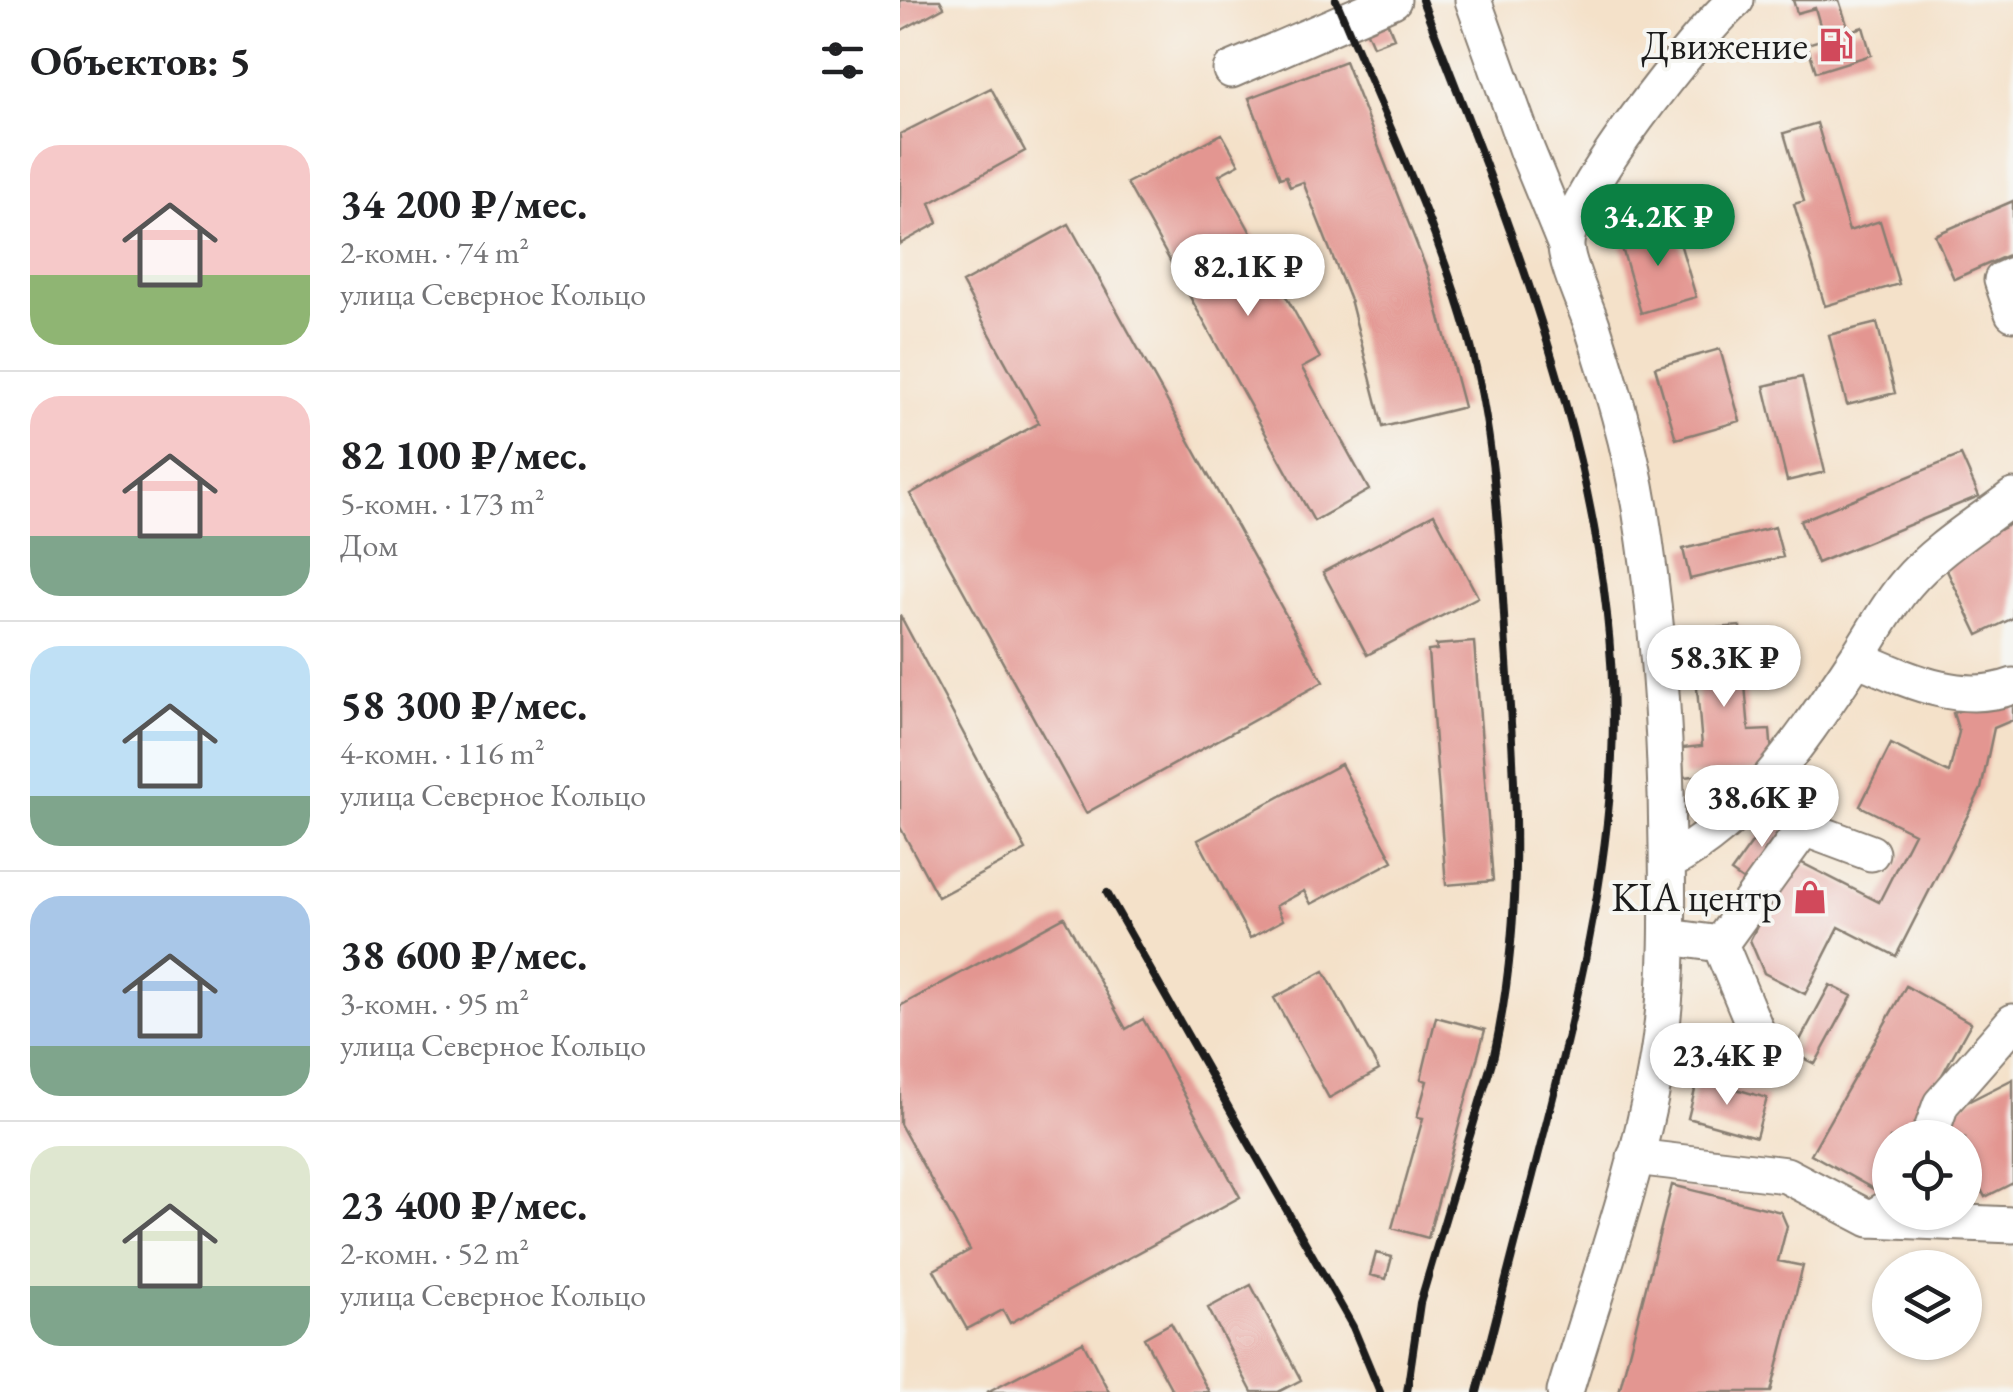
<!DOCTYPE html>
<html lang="ru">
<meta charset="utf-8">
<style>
body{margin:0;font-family:"EB Garamond",serif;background:#f2f2f2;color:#202124;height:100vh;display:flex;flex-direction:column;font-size:38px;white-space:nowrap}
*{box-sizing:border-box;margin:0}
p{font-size:32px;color:#757577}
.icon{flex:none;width:55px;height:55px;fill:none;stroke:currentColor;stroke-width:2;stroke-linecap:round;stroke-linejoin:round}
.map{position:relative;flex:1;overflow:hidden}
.sheet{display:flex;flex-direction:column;background:#fff;width:900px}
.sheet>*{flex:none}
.buttons{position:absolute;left:972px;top:1120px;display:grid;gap:20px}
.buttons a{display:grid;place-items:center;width:110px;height:110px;border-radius:50%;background:#fff;box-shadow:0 2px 8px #0004;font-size:50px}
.price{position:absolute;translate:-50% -85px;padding:0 22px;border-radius:35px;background:#fff;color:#222;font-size:32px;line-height:65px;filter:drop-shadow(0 2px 5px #0008)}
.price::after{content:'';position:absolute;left:50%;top:60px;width:30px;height:22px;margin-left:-15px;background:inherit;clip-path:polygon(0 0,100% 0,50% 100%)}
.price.on{background:#0b8043;color:#fff}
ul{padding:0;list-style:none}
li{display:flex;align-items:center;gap:30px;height:250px;padding:0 30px}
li+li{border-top:2px solid #e0e0e0}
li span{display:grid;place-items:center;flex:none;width:280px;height:200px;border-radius:30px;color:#555}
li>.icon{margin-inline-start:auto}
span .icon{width:120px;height:120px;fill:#fffc;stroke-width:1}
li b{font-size:42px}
h2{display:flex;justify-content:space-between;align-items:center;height:120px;padding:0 30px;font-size:42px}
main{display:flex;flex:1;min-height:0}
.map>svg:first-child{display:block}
.building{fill:#e39691}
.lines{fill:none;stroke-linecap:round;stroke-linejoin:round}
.minor-casing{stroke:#887e72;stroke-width:39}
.minor{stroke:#fff;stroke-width:35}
.rail{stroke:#1c1c1c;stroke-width:8}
.labels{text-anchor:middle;stroke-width:8;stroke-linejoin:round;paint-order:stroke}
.poi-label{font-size:40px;fill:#1c1c1c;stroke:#f6f6f2;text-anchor:end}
</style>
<main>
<section class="sheet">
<h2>Объектов: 5<svg class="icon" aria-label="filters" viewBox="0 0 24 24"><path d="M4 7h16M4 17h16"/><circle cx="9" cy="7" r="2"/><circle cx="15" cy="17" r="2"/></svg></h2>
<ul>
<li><span style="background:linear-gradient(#f6c9c9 65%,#8fb573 0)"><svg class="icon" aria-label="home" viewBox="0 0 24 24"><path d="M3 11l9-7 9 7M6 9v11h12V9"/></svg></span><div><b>34 200 ₽/мес.</b><p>2-комн. · 74 m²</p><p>улица Северное Кольцо</p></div></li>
<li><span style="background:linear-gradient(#f6c9c9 70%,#7fa58c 0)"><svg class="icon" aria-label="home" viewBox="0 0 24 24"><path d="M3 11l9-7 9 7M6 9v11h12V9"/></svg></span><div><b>82 100 ₽/мес.</b><p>5-комн. · 173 m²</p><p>Дом</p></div></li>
<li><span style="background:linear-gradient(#bfe0f5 75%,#7fa58c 0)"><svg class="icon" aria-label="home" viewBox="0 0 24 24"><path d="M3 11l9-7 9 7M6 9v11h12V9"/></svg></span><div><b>58 300 ₽/мес.</b><p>4-комн. · 116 m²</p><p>улица Северное Кольцо</p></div></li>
<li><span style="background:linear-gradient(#a9c7e8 75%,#7fa58c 0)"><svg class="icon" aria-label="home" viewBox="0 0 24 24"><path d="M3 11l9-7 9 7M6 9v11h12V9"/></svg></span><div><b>38 600 ₽/мес.</b><p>3-комн. · 95 m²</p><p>улица Северное Кольцо</p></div></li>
<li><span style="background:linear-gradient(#dfe7d0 70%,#7fa58c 0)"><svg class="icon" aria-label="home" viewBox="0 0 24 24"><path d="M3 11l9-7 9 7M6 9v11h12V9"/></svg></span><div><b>23 400 ₽/мес.</b><p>2-комн. · 52 m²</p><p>улица Северное Кольцо</p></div></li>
</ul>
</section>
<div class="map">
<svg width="1113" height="1392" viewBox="0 0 1113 1392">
<rect width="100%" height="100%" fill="#f6f6f2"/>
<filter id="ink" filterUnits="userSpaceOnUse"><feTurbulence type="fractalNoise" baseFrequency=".01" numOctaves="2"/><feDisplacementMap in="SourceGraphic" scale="20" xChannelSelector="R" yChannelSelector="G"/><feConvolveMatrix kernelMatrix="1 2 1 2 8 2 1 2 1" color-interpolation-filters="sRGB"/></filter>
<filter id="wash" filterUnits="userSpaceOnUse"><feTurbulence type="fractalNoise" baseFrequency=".0048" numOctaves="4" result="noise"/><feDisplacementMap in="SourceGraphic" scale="40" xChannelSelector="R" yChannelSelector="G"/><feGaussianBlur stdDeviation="2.25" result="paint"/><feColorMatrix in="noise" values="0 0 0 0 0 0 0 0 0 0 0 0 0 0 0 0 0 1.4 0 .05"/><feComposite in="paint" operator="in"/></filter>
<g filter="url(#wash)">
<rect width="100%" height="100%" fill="#f4e1c9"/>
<g id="blocks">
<path class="building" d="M0,0H40L44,7L0,31Z
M893,0H939L949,31L963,27L971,55L916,72L907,44L924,39L915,8L897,13Z
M485,16L494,38L473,46L464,25Z
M445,61L528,273L564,407L483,427L451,303L403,182L390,187L386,176L380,178L349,98Z
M91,88L125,151L30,203L38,223L0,244V134Z
M917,123L949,231L980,221L999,284L925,306L894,204L904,201L884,133Z
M322,134L339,164L319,175L420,358L402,368L469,490L414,521L227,183Z
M1113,201V253L1054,279L1035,235Z
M169,224L423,682L186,813L10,494L139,423L62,283Z
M775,226L796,297L741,313L720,241Z
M977,323L995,393L947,405L929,335Z
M820,349L840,421L776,439L755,367Z
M902,377L925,472L887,481L864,386Z
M1061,455L1079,496L917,563L900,521Z
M534,514L578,597L467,655L423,572Z
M1113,523V618L1078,635L1041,558Z
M875,527L883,557L790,579L783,549Z
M0,615L126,850L38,897L0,827Z
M840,626L849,731L870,730L873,769L784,777L782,748L802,746L792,630Z
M574,642L593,881L546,885L528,651L537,650L536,645Z
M1113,691V720L1094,728L1081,789L996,956L939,927L905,994L864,973L850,940L892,858L979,902L1014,833L960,806L991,744L1049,773L1059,732L1053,713Z
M441,764L493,861L411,904L404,891L376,906L383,920L350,938L298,840Z
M872,815L892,829L851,886L831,872Z
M164,917L226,1029L243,1019L340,1197L110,1323L103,1310L67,1329L34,1270L70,1250L0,1124V1006Z
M424,971L479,1070L429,1098L374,998Z
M930,985L952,996L915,1064L893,1053Z
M1006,986L1071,1023L1007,1138H990V1167L977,1191L911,1154Z
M536,1017L585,1030L528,1238L492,1228L523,1118L517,1117L527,1081L521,1079Z
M798,1078L867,1098L856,1137L788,1118Z
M1113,1079V1183L1085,1197L1065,1159V1138H1054L1042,1115Z
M772,1185L881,1212L887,1226L878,1261L903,1266L871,1392H719Z
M476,1253L492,1257L486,1279L470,1275Z
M351,1285L401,1380L378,1392H352L308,1308Z
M271,1323L309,1392H273L244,1338Z
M183,1342L209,1392H87Z"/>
</g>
</g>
<g filter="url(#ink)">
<use href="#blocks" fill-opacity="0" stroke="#887e72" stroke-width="2.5"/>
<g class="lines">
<g class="minor-casing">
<path id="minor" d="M573,0L627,151L666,246
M331,70L493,0
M1113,275L1102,280L1113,313
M957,658C1006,679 1060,706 1113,686
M768,863C854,815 902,739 956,659C973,634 987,606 1007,583C1036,549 1078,524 1113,497
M769,937L820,944L860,1040
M820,944L904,828L971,853
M1029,1138L1041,1104L1113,1022
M735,1157L886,1175L970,1219L990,1207
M970,1219L1113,1225
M665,1392C699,1277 743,1161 760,1042C769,977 768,912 767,846C766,734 758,619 740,508C730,445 711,385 692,325C686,307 666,263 666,246C665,201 799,31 836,0"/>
</g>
<use href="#minor" class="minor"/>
<path class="rail" d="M436,0C481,109 538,226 569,339C595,434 599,534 605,632C615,780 626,908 594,1055L520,1303L507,1392
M522,0C614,237 724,499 712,757C707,880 677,1002 647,1121C624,1211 600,1302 577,1392
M207,893L453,1327L480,1392"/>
</g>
</g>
<defs>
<g id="fuel-bare" transform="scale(2.7)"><path d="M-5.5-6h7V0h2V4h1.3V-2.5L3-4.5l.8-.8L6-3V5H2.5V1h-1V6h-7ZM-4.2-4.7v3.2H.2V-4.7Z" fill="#d1495b" stroke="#f6f6f2" stroke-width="2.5" paint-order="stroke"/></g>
<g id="shop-bare" transform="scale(2.7)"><path d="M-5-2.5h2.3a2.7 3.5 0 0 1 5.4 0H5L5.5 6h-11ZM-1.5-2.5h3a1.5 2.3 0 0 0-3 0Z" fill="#d1495b" stroke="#f6f6f2" stroke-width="2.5" paint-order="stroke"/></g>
</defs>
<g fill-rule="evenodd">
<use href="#fuel-bare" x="936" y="45"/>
<use href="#shop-bare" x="910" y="897"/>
</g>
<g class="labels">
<g class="poi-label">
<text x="908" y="59">Движение</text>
<text x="882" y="911">KIA центр</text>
</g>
</g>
</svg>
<div class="buttons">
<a><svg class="icon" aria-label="locate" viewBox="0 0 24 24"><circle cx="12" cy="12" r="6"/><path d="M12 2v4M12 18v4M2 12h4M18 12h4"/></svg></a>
<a><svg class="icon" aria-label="layers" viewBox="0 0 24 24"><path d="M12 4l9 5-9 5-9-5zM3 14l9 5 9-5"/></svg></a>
</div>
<b class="price on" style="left:758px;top:269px">34.2K ₽</b>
<b class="price" style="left:348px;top:319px">82.1K ₽</b>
<b class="price" style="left:824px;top:710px">58.3K ₽</b>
<b class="price" style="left:862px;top:850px">38.6K ₽</b>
<b class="price" style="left:827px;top:1108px">23.4K ₽</b>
</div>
</main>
